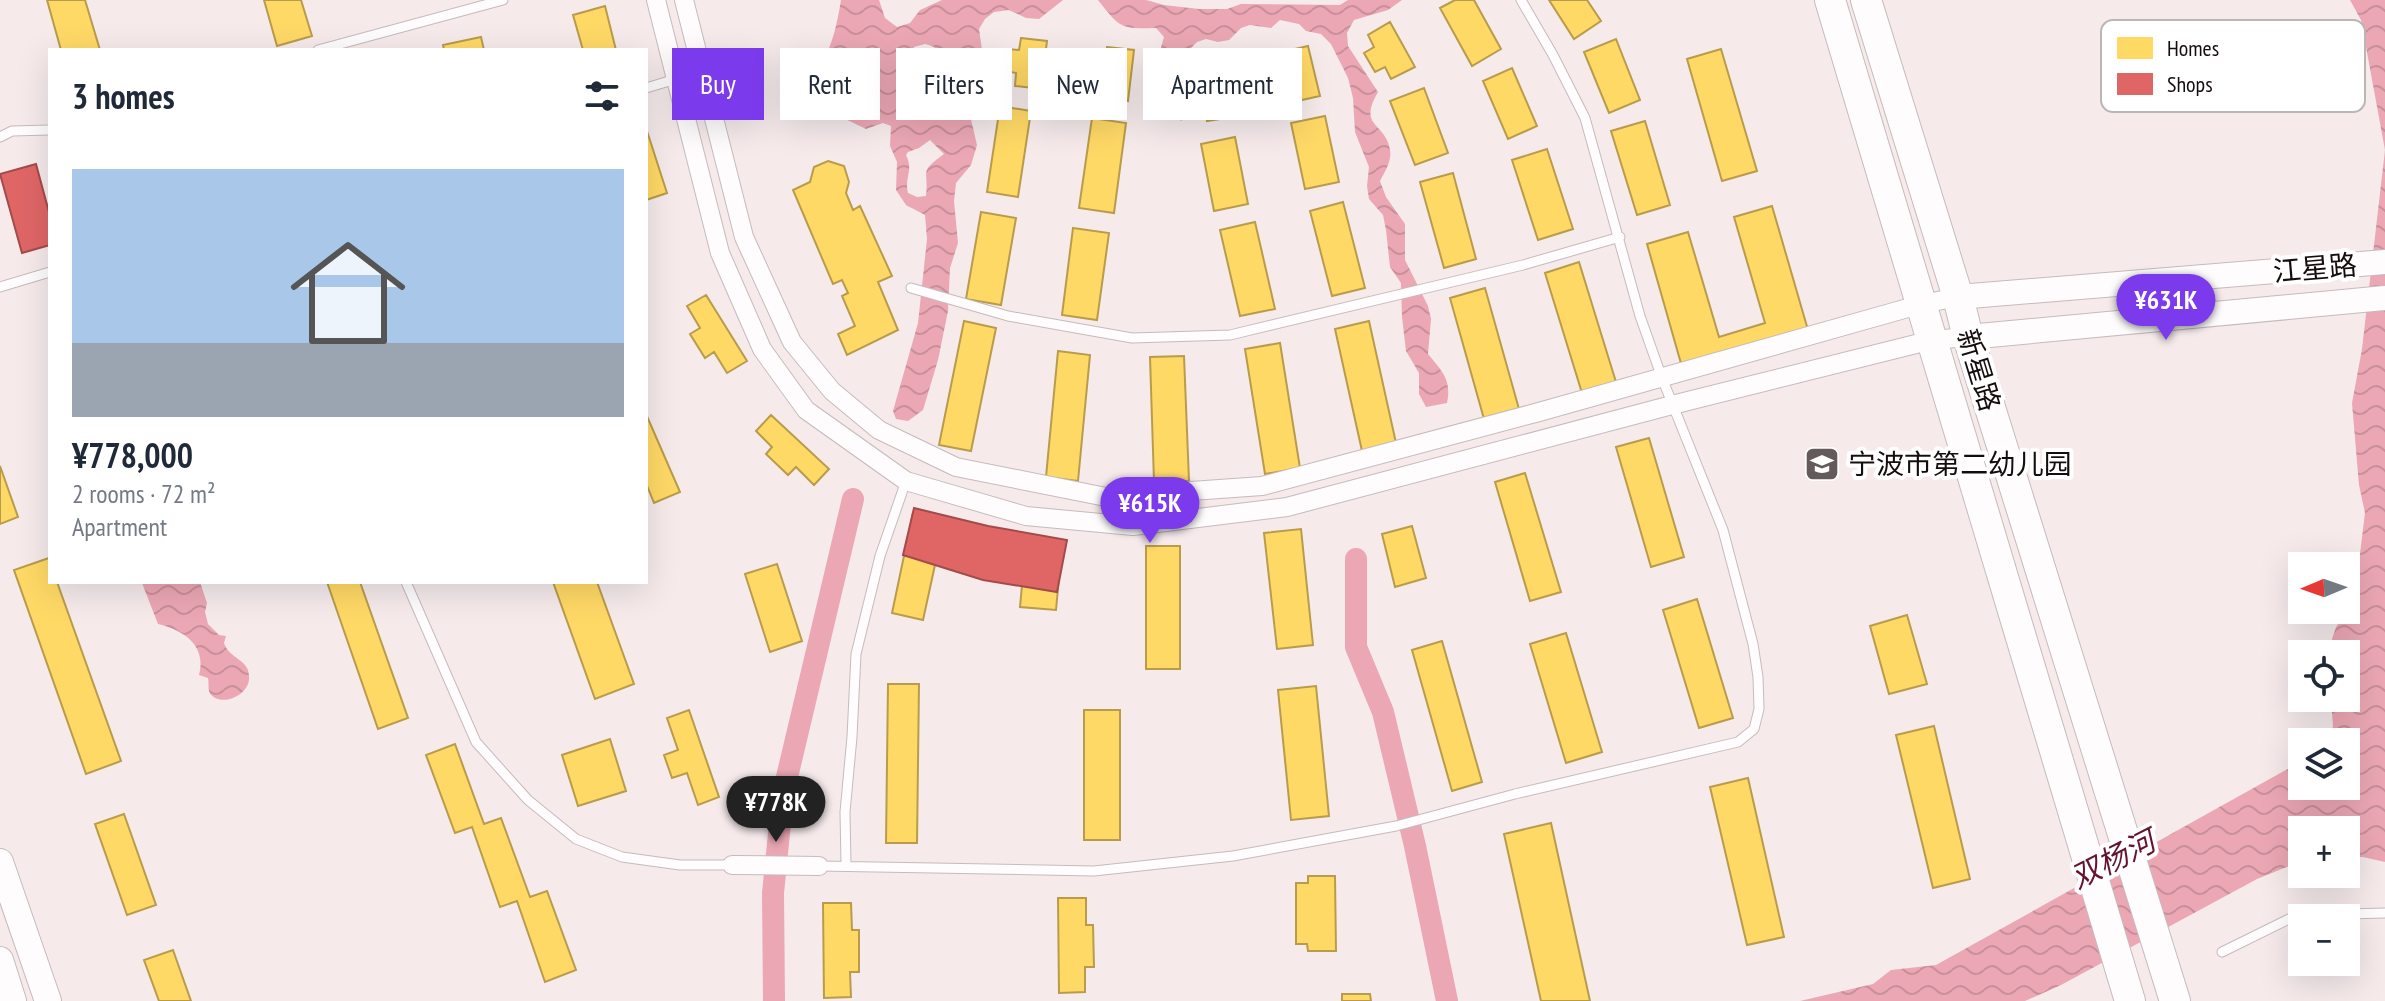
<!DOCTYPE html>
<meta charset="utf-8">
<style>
body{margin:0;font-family:"PT Sans Narrow","Noto Sans SC",sans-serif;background:#f6f6f7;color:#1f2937;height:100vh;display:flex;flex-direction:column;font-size:30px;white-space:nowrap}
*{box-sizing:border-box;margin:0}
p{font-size:26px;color:#747a83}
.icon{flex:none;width:44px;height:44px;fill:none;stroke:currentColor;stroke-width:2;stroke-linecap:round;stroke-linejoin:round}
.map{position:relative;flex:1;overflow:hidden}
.panel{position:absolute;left:48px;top:48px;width:600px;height:536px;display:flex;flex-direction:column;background:#fff;border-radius:0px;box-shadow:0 8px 32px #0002}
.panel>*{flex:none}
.guide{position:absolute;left:672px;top:48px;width:760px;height:72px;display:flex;gap:16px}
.needle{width:52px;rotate:268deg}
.tools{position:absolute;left:2288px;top:552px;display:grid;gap:16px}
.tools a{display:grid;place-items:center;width:72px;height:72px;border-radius:0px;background:#fff;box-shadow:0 8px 32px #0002;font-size:40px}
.price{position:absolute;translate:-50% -68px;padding:0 18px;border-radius:28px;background:#7c3aed;color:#fff;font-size:26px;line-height:52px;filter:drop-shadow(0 2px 4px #0008)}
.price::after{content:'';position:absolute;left:50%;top:48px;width:24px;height:18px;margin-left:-12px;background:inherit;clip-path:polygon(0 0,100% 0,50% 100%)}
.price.active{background:#222;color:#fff}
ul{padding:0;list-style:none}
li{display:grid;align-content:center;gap:16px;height:424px;padding:0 24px}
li+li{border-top:2px solid #e0e1e3}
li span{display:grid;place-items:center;height:248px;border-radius:0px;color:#555}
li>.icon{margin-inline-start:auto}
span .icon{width:144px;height:144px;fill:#fffc;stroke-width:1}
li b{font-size:34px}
h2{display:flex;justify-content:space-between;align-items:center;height:96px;padding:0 24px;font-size:34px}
.chip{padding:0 28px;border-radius:0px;background:#fff;box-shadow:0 8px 32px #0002;font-size:28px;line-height:72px}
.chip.active{background:#7c3aed;color:#fff}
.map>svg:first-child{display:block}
.water{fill:url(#water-waves);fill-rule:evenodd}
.homes{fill:#ffd966;stroke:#b99c4b;stroke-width:2}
.shops{fill:#e06666;stroke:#a34b4b;stroke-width:2}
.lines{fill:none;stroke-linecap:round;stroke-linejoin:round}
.canal{stroke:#eba7b4;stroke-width:22}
.service-casing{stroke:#c6bbbc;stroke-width:11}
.minor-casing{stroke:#c6bbbc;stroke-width:20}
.tertiary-casing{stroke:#c6bbbc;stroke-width:26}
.secondary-casing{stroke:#c6bbbc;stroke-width:28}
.primary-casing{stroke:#c6bbbc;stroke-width:32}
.service{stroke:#fefcfc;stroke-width:9}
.minor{stroke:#fefcfc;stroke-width:18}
.tertiary{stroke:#fefcfc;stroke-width:24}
.secondary{stroke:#fefcfc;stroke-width:26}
.primary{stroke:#fefcfc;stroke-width:30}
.labels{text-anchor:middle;stroke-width:8;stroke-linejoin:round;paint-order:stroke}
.street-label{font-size:28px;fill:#150c0d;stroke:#fff}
.poi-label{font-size:28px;fill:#150c0d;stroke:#fff;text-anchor:start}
.water-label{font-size:30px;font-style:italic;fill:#65142e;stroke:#fff}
.key{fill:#fff;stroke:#b9b6b6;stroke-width:2}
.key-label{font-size:22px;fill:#150c0d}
</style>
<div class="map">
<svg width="2385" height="1001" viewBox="0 0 2385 1001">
<defs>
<pattern id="water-waves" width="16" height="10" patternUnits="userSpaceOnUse" patternTransform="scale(2)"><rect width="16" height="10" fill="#eba7b4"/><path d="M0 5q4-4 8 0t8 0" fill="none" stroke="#c98f9a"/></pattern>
</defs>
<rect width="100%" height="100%" fill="#f6eaeb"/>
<path class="water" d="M841,0H879L885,18L897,27L910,23L920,10L942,0H1063L1039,19L1026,18L1009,10L994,12L985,19L979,29L985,71L970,115L977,145L971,165L956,183L954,201L958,243L950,268L948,311L938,360L923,410L908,421L896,419L893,411L918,323L927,239L925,215L906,205L896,190L897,162L890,146L891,126L883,123L866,129L824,109L830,102L831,98L821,94L818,86L815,71C832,52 837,24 841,0ZM925,44C946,48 950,66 956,84L944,99L904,105L900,97C905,93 912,89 915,84C924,73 909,60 914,47ZM930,140L944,154C918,173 929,169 926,196L917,197L908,193C904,176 914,171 906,155L908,152L919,148Z
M1098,0H1146L1164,5L1199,9H1227L1241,4L1340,5L1348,0H1402L1388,10L1354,20L1347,33L1348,46L1378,92C1357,128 1386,122 1390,150C1392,161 1385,171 1380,181L1386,197L1405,224V260L1428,306L1431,319L1428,354C1442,371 1452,380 1447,403L1426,407L1419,394V373L1406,351L1402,317L1401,283L1390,267L1386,230L1383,215L1369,199L1367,186L1369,167L1355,132L1353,98L1348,78L1331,44L1321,34L1306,31L1299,24L1280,20L1271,28L1250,25L1241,28L1229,40L1218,42L1206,39L1197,42L1189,50L1175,54L1177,83L1174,90L1170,92C1170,102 1172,104 1180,109L1182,121L1164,114L1153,119L1150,115L1152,89L1158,77L1156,65L1164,37L1156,28C1120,29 1120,28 1098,0Z
M2350,0H2385V150L2361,20Z
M2385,150V862L2363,857L2346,858V830H2302V861L2257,879L2061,985L2025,1001H1800L1873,984L1891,970L1936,965L2302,761V786H2346V742H2320L2333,727L2331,698H2346V654H2327L2336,627L2354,602L2365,513L2359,485L2352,403L2362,349Z
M200,582L207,603L205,612L208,624L219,635L226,636L224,643C229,659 249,659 249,676C251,697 216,709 209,691C208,687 209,682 208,678L199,675C207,645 183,630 158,624L142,583Z"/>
<path class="homes" d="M47,0H85L100,50H61Z
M264,0H301L312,36L277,46Z
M1455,0H1474L1501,49L1472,66L1440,8Z
M1549,0H1587L1601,21L1574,39Z
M605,6L616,50H583L573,15Z
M1390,22L1415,67L1391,79L1385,67L1375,72L1364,53L1374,47L1368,35Z
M481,37L484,50H444L443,45Z
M1021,38L1047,41L1041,89L1015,86L1016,73L1006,71L1009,49L1019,50Z
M1616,39L1640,100L1609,113L1584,52Z
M1308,46L1320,96L1293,102L1289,88L1281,90L1276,68L1285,66L1282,52Z
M1107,47L1134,50L1128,101L1100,97L1102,84L1093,83L1096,60L1105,61Z
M1721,49L1757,171L1722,181L1687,59Z
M1224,67L1233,117L1207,121L1205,108L1194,110L1190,88L1200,86L1197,72Z
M1512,68L1537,126L1508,139L1483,81Z
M1424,88L1448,153L1415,165L1390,101Z
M1000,106L1031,111L1018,197L987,192Z
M1325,116L1339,182L1305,189L1291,123Z
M1092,118L1126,123L1114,213L1079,208Z
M1645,121L1670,205L1637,215L1611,131Z
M646,128L667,193L646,200Z
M1235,137L1248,204L1214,211L1201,144Z
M1547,149L1573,229L1538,240L1512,160Z
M828,161L844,166L849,182L846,193L853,210L860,206L892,276L878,282L898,330L847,355L838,334L855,326L842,296L848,293L842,280L833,284L793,190L810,182L814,167Z
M1453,173L1476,259L1444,268L1420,182Z
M1343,202L1365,288L1332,296L1310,211Z
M1772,206L1808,330L1682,367L1647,244L1688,232L1719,337L1765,323L1734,217Z
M981,212L1016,218L1001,305L966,299Z
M1255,222L1275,309L1240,316L1220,230Z
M1073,228L1109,233L1097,320L1062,315Z
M1579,262L1616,382L1582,393L1545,273Z
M1485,288L1519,409L1484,419L1450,298Z
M706,295L747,361L727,373L714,352L705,358L690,334L700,328L687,306Z
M964,321L996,328L971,451L939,445Z
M1369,321L1396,443L1362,451L1335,329Z
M1280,343L1300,468L1265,474L1245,349Z
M1058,351L1090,355L1078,481L1046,477Z
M1184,356L1189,481L1154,482L1150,357Z
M646,414L680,492L654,503L646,483Z
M771,415L829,469L814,485L796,467L788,475L766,454L772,447L756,431Z
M1649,438L1684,557L1651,567L1616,447Z
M0,466L18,517L0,524Z
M1525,473L1561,592L1530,601L1495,482Z
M913,513L945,519L923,620L892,613Z
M1412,526L1426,578L1395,587L1382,534Z
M1301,529L1313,645L1277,649L1264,533Z
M1026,542L1062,545L1056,610L1020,607Z
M1146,546H1180V669H1146Z
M49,558L50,582H57L121,761L86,774L14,570Z
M777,564L802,641L770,652L745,574Z
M327,582H360L408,718L378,729Z
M553,582H597L634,684L595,699Z
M1697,599L1733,718L1699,728L1663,610Z
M1907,615L1927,684L1889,694L1870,626Z
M1566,633L1602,752L1566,763L1530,644Z
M1442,641L1482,782L1452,791L1412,650Z
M888,684H919L917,843H886Z
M1316,686L1329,816L1291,820L1278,690Z
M689,710L719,797L698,805L687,773L672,778L664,755L678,750L667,718Z
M1084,710H1120V840H1084Z
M1934,726L1970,879L1933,888L1896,735Z
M610,739L626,791L578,806L562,755Z
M455,744L484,824L501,818L530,897L547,891L576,970L545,982L517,901L500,907L472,827L455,833L426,755Z
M1748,778L1784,937L1747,945L1710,787Z
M124,814L156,905L127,915L95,824Z
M1551,823L1590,1001H1541L1504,834Z
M1308,876H1335L1336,951H1308L1307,944H1296V883H1308Z
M1058,898H1086V925H1093L1094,967H1085V992L1059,993Z
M823,903H851L852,930H859V972H850L851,997L824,998Z
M173,950L191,1001H159L144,960Z
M1342,994H1370L1371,1001H1342Z"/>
<path class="shops" d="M36,164L50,216V245L22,253L0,174Z
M914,508L988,526L1067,540L1057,592L983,580L903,555Z"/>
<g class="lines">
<path class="canal" d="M1356,559V647L1383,712L1415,846L1447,1001
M774,1001L773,893L783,794L853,499"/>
<g class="service-casing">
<path id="service" d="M318,50L503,0
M646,88L676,79
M0,137L12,131L50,130
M0,287L50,272
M911,288L1008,316L1132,338L1230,335L1523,265L1620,237
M406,582L476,742L528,800L576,839L622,857L680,865H732
M846,865L845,812L852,737L856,654L880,556L906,481
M819,866L1094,871L1233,856L1396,826L1515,794L1738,742L1754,729L1759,709L1758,677L1753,644L1723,530L1662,378L1640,316L1585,118L1553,55L1521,0
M2222,952L2289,919L2310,915L2385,913"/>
</g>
<g class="minor-casing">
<path id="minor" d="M656,0L720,253L762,349L806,410L906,481L1026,516L1133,526L1287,507L1672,405L1932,340L1968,337
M684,0L744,237L792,342L832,391L879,430L956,467L1106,497L1262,486L1539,412L1922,304L1958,297
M732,865L819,866"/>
</g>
<g class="tertiary-casing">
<path id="tertiary" d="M1958,297L2385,262
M1968,337L2385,298"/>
</g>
<g class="secondary-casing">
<path id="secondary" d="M0,862L48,1001
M0,960L13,1001"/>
</g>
<g class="primary-casing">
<path id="primary" d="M1830,0L2130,1001
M1866,0L1958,297L1968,337L2175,1001"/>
</g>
<use href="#service" class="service"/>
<use href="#minor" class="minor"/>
<use href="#tertiary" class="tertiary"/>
<use href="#secondary" class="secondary"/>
<use href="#primary" class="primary"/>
</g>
<defs>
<g id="school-square" transform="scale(1.8)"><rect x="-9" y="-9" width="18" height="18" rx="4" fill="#645a5b" stroke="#fff"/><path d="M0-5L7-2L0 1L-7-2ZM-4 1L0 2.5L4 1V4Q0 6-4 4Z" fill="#fff"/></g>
</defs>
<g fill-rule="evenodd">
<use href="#school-square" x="1822" y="464"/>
</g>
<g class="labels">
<g class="street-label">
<text transform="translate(2315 268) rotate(-5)" y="10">江星路</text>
<text transform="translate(1979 370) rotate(73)" y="10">新星路</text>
</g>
<g class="poi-label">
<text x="1848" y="474">宁波市第二幼儿园</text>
</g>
<g class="water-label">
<text transform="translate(2113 860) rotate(-27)" y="10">双杨河</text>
</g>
</g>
<rect x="2101" y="20" width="264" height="92" rx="12" class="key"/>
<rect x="2117" y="37" width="36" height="22" fill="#ffd966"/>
<rect x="2117" y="73" width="36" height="22" fill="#e06666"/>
<g class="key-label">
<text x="2167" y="56">Homes</text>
<text x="2167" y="92">Shops</text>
</g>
</svg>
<div class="tools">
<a><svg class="needle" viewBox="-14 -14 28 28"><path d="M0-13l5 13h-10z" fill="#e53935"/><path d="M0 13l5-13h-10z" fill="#747a83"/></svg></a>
<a><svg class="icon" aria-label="locate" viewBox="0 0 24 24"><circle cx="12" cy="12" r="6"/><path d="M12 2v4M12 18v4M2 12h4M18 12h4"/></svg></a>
<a><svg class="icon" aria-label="layers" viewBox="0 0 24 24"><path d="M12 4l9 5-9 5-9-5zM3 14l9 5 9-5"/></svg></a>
<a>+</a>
<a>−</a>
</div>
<b class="price" style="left:2166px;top:342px">¥631K</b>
<b class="price" style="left:1150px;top:545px">¥615K</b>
<b class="price active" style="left:776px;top:844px">¥778K</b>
<div class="guide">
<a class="chip active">Buy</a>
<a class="chip">Rent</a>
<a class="chip">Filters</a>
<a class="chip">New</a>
<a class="chip">Apartment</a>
</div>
<section class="panel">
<h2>3 homes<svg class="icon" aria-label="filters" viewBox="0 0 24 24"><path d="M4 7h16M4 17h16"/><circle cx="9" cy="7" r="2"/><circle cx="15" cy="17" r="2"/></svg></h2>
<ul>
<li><span style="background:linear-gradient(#a9c7e8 70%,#9aa5b1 0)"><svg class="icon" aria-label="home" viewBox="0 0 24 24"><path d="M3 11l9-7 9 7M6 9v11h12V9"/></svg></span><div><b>¥778,000</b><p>2 rooms · 72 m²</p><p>Apartment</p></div></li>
</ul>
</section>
</div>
